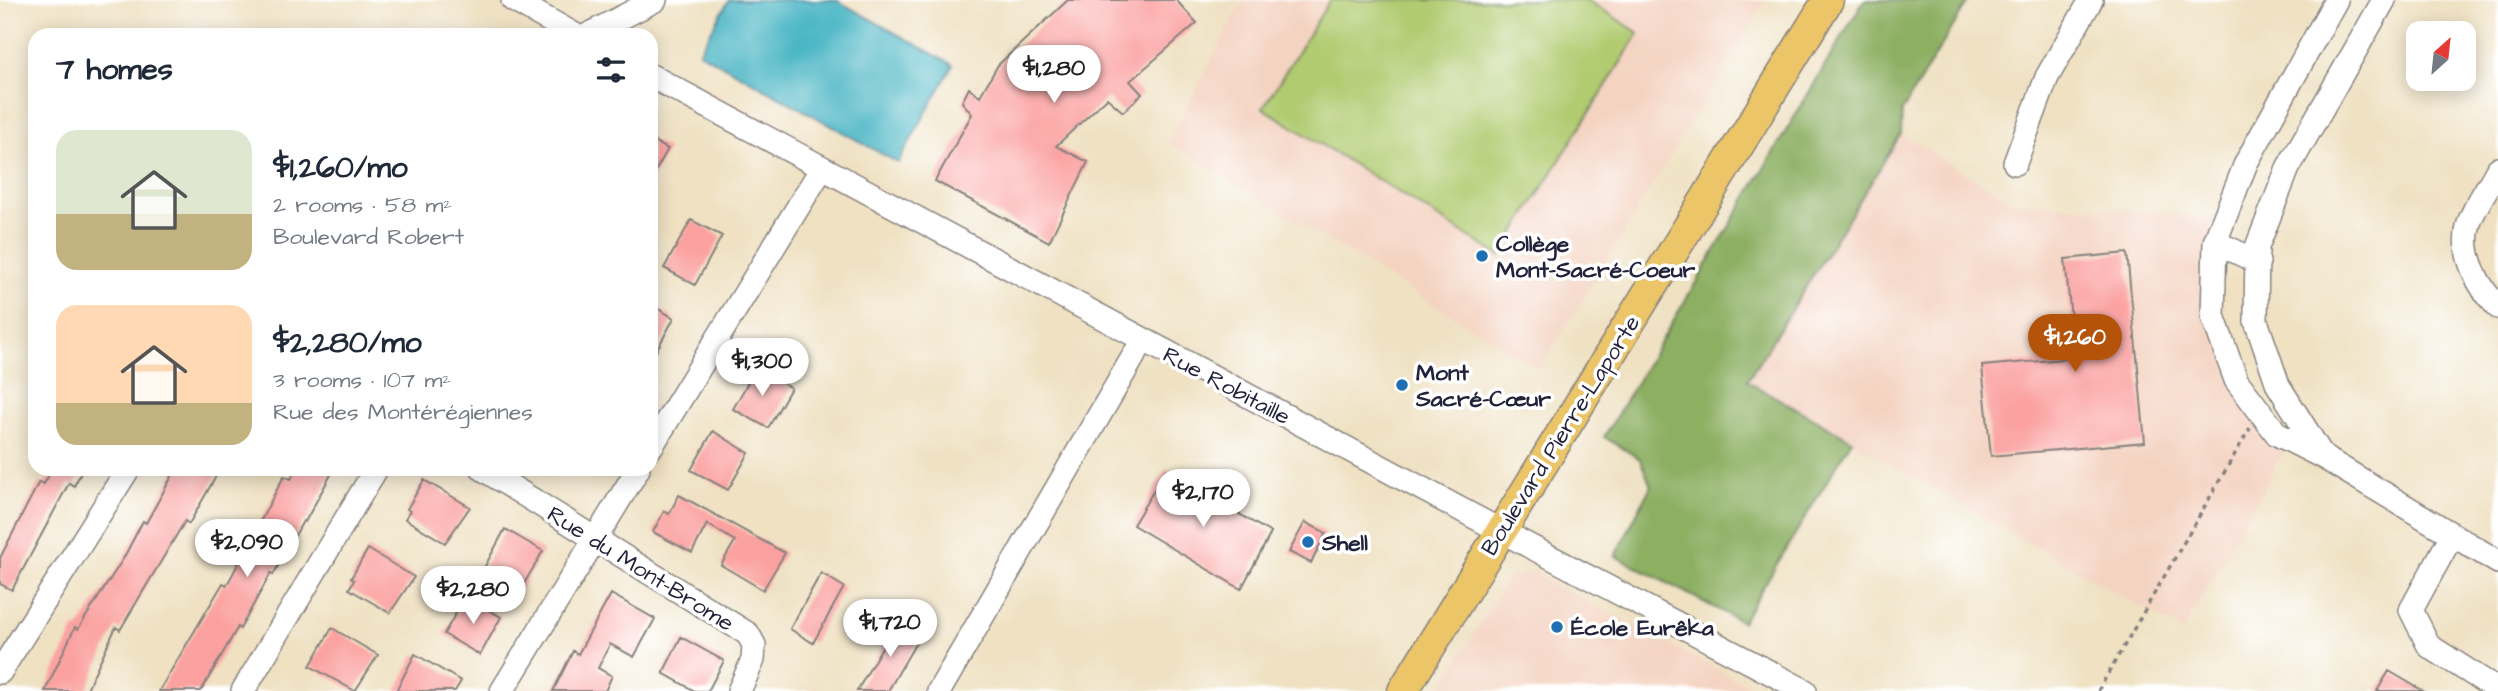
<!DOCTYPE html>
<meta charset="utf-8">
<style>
body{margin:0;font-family:"Architects Daughter",sans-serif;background:#f6f6f7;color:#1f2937;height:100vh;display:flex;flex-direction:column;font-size:26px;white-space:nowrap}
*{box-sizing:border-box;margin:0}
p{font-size:23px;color:#747a83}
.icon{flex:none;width:38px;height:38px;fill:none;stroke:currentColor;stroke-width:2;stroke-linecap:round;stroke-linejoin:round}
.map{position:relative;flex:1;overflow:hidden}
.panel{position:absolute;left:28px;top:28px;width:630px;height:448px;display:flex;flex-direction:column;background:#fff;border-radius:21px;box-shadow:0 4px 18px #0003}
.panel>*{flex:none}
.needle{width:46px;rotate:27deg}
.buttons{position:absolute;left:2406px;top:21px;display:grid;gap:14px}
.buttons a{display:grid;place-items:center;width:70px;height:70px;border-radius:14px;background:#fff;box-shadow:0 4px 18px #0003;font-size:35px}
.price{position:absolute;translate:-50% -60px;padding:0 16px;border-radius:24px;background:#fff;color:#222;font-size:23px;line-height:46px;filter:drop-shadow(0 2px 4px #0008)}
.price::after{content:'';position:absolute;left:50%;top:42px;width:21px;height:16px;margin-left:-10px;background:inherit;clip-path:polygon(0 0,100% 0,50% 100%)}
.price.selected{background:#b45309;color:#fff}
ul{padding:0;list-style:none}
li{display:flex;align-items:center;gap:21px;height:175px;padding:0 28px}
li span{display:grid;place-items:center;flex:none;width:196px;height:140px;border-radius:21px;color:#555}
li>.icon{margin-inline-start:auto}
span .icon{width:84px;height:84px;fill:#fffc;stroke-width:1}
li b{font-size:30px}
h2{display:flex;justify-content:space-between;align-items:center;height:84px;padding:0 28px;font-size:30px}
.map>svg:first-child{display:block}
.built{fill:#f4d3c1}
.green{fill:#b0cb70;stroke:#697656;stroke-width:2}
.forest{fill:#8caf62;stroke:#57684e;stroke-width:2}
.water{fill:#48b5c4;stroke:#356c80;stroke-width:2}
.building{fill:#fba2a1}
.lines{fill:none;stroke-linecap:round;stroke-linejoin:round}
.minor-casing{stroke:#88827e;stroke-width:26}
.major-casing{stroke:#88827e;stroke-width:33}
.path{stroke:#88827e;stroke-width:3.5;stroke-dasharray:5 5;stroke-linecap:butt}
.minor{stroke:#fff;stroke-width:23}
.major{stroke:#ecc569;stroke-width:30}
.poi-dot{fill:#1f6fb2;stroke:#fff;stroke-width:2.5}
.labels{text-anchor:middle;stroke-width:7;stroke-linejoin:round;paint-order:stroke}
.poi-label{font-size:23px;font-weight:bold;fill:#22223b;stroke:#fff;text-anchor:start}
.street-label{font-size:23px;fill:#22223b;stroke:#fff}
</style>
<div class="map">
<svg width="2498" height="691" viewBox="0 0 2498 691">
<rect width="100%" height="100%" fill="#fff"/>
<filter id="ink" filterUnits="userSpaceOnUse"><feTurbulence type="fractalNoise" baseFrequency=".0143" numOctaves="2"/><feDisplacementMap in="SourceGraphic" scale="14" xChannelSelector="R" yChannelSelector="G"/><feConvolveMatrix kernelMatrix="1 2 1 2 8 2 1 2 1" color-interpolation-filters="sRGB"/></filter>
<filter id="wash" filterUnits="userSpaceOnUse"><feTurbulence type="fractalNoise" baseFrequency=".00686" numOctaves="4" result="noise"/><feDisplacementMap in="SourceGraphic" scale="28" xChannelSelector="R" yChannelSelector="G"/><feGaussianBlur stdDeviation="1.57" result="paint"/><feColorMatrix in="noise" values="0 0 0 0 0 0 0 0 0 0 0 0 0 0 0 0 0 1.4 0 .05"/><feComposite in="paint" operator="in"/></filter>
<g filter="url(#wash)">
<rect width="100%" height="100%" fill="#efe1c2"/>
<path class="built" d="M1243,0H1766L1540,369L1168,143Z
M1901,134L2013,202L2215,217L2207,322L2285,450L2183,631L1746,381Z
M1534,573L1736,679L1759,691H1439L1509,576Z"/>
<path class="green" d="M1330,0H1587L1639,33L1500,256L1263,108Z"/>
<path class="forest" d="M1864,0H1969L1902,111L1901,134L1747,381L1852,440L1742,622L1615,556L1651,486L1640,459L1604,437Z"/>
<path class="water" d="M729,0H836L953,65L898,163L699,52Z"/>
<g id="blocks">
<path class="building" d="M1068,0H1176L1197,23L1130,81L1142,94L1123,112L1107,98L1056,146L1088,162L1049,242L935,181L972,114L962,102L969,88L980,96L998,65Z
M651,140L668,149L651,179Z
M691,220L722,236L695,285L664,268Z
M2127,253L2145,442L1991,456L1982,366L2075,358L2065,259Z
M651,305L674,318L651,361Z
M756,368L791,388L768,428L733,409Z
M713,431L749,453L728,490L691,470Z
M43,469H83L74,486L69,483L12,590L0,584V558L39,482L44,484L50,473Z
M176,469H220L189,524L185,521L120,630L116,627L86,691H45L75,627L78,629L123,559L143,521L146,523Z
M296,469H334L305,522L303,521L273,575L271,573L240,629L238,627L201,691H159L223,583L227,585L284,476L291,479Z
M1166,470L1271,533L1241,589L1133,525Z
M424,480L470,507L445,543L405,519L410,511L407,509Z
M679,495L785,553L763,590L721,565L735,541L707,524L692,553L653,532L664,511L669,514Z
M1305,522L1326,533L1311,563L1289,552Z
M505,529L543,551L521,589L484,568Z
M368,549L414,577L390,613L349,589L354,580L351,578Z
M821,573L844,587L813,643L790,629Z
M611,594L655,619L634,657L610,644L598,668L612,676L605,691H553L573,651L578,654Z
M465,597L501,617L480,655L444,634Z
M897,621L921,634L888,691H857Z
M332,628L378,655L355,691L310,666Z
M681,637L724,661L708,691H695L663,673Z
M415,654L461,681L455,691H396Z
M2389,671L2423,691H2377Z"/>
</g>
</g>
<g filter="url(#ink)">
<use href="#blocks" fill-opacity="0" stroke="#88827e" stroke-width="2"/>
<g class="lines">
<g class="minor-casing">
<path id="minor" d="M513,0L575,35
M2336,0L2246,163L2215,242L2213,316L2236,380L2277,434L2323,457L2498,562
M588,35L655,0
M651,76L1501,531L1805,691
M2015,163L2047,77L2091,0
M2498,169C2490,184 2471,212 2468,227C2461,255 2479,288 2498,307
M2215,242L2258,262
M651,447L822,168
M2323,457L2278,385L2256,321L2257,247L2288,168L2384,0
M483,469L748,634L754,645L753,660L739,691
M2452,535L2411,610L2429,646L2498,690
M0,672L128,469
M243,691L376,469
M502,691L638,469
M939,691L1143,340"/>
</g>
<g class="major-casing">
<path id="major" d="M1403,691L1828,0"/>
</g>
<path class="path" d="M2098,691L2250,428"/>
<use href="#minor" class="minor"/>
<use href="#major" class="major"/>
</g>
</g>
<g class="poi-dot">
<circle cx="1482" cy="256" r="7"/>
<circle cx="1402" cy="385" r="7"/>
<circle cx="1308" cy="542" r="7"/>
<circle cx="1557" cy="627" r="7"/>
</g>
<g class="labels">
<g class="poi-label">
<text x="1496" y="251">Collège<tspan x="1496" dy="26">Mont-Sacré-Coeur</tspan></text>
<text x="1416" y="380">Mont<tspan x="1416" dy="26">Sacré-Cœur</tspan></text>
<text x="1322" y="550">Shell</text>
<text x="1571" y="635">École Eurêka</text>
</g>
<g class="street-label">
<text transform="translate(1227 385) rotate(28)" y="8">Rue Robitaille</text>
<text transform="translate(1560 435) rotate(-58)" y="8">Boulevard Pierre-Laporte</text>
<text transform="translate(641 568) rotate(32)" y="8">Rue du Mont-Brome</text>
</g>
</g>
</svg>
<div class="buttons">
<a><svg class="needle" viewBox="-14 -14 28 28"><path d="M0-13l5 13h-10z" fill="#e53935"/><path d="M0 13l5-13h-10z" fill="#747a83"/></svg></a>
</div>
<b class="price" style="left:1054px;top:105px">$1,280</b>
<b class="price selected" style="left:2075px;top:374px">$1,260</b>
<b class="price" style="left:762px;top:398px">$1,300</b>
<b class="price" style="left:1203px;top:529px">$2,170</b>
<b class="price" style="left:247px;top:579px">$2,090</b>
<b class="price" style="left:473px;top:626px">$2,280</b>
<b class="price" style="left:890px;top:659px">$1,720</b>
<section class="panel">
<h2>7 homes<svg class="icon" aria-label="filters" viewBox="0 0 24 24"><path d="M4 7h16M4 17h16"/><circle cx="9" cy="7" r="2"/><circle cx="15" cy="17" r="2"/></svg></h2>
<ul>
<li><span style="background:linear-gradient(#dfe7d0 60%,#c2b280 0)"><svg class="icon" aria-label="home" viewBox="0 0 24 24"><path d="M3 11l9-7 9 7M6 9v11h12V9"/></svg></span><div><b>$1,260/mo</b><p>2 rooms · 58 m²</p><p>Boulevard Robert</p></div></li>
<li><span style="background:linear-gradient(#ffd9b3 70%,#c2b280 0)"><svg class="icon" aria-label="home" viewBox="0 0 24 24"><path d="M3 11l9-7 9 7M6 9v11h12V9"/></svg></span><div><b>$2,280/mo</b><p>3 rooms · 107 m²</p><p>Rue des Montérégiennes</p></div></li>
</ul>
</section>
</div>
